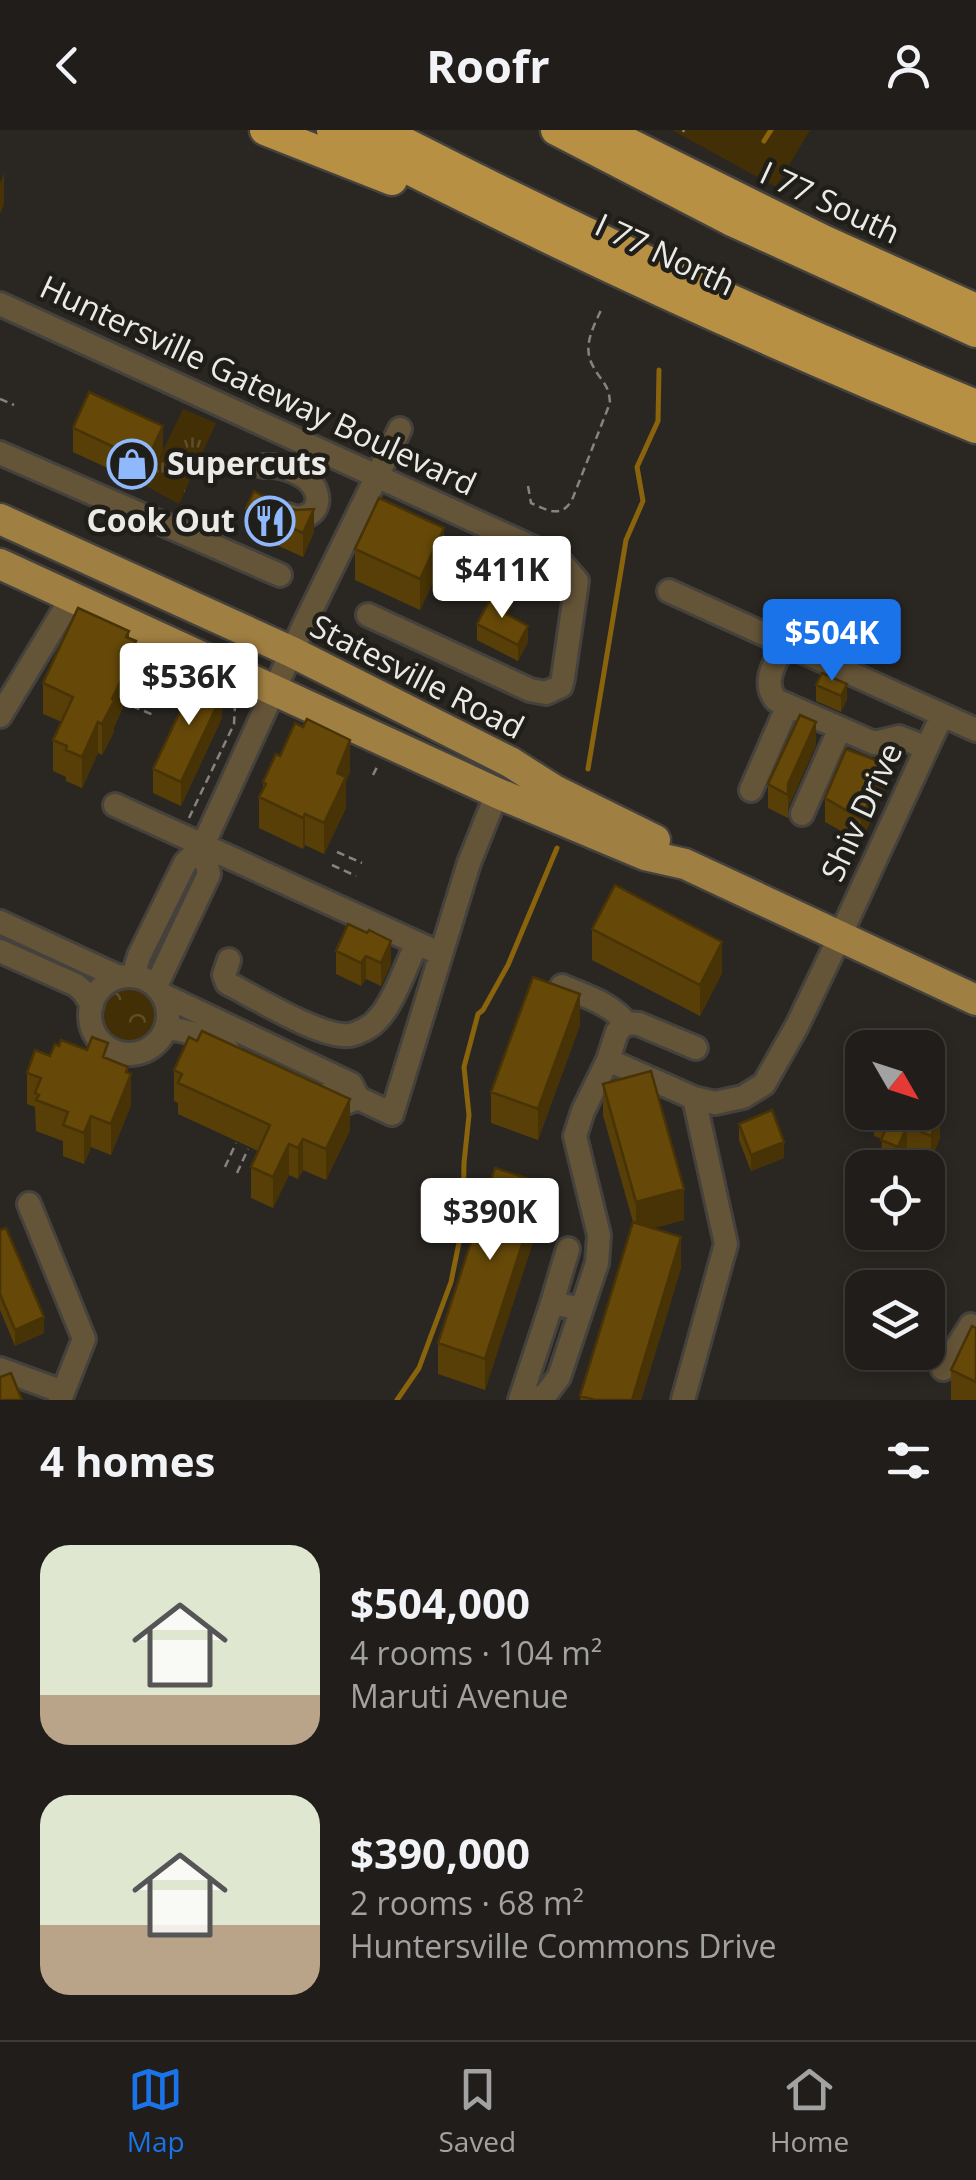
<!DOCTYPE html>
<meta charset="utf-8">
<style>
body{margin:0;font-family:"Open Sans",sans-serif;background:#282623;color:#f1f3f6;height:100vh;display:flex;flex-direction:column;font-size:38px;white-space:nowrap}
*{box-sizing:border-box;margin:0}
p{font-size:32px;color:#a2a2a2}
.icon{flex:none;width:55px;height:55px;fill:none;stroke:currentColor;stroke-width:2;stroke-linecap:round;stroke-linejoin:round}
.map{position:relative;height:1270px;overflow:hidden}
.drawer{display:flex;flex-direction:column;background:#201d1a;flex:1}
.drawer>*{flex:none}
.needle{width:65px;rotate:129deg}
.fabs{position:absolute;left:845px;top:900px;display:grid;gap:20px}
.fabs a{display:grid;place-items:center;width:100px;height:100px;border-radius:20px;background:#201d1a;box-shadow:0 5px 15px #0003,0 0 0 2px #3d3b39;font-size:50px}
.price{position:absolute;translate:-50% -85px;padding:0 22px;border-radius:10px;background:#fff;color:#222;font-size:32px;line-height:65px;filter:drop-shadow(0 2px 5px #0008)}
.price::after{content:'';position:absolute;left:50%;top:60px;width:30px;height:22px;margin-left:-15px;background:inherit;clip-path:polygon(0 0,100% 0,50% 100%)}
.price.on{background:#1a73e8;color:#fff}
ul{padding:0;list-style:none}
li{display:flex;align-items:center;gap:30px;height:250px;padding:0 40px}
li span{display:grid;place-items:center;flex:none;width:280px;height:200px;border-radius:30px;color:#555}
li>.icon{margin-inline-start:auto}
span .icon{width:120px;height:120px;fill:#fffc;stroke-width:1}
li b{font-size:42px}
h2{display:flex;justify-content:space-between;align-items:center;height:120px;padding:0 40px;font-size:42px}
header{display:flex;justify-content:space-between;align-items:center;height:130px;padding:0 40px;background:#201d1a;font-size:45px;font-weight:700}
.tabs{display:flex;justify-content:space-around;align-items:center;height:140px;border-top:2px solid #3d3b39;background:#201d1a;font-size:28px;color:#a2a2a2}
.tabs a{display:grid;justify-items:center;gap:5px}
.tabs .on{color:#1a73e8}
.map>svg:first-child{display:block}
.grass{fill:url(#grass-tufts)}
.forest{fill:url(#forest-crowns)}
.green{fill:#432f06}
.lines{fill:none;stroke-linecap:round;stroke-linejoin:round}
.stream{stroke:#8a640c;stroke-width:5}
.minor-casing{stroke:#45423d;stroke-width:28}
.major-casing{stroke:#45423d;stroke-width:35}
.highway-casing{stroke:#45423d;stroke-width:35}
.path{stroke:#86837e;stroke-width:2.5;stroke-dasharray:8 5;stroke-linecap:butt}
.minor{stroke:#645438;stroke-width:22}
.major{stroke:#a07f42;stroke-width:30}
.highway{stroke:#b89044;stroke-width:30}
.wall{fill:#583f08}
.shaded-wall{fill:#473306}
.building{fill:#664909;stroke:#473306;stroke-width:2.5}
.labels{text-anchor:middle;stroke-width:9;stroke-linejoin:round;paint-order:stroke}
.street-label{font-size:32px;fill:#eceae6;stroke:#201e19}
.poi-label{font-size:32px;font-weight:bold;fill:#eceae6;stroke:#201e19;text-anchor:start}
</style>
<header><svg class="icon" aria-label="back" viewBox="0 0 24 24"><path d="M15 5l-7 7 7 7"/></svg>Roofr<svg class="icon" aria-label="person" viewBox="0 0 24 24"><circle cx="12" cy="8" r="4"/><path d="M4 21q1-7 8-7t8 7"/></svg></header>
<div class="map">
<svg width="976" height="1270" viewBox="0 0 976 1270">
<defs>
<pattern id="grass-tufts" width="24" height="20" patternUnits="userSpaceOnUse" patternTransform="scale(2.5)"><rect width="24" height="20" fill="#432f06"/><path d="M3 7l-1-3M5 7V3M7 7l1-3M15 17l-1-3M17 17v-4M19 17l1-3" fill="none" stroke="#5e4d2a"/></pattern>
<pattern id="forest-crowns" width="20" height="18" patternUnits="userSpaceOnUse" patternTransform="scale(2.5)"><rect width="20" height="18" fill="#432f06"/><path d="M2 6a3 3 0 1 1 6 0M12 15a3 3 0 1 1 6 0" fill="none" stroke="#5e4d2a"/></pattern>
</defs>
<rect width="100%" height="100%" fill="#2a2722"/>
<path class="grass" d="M183,279L216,293L179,374L146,356Z"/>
<path class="forest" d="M90 885a39 39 0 1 1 78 0a39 39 0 1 1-78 0Z"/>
<path class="green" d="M672,0H810L776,57Z"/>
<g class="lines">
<path class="stream" d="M764,11L771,0
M588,639L626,410L643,371L637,337L658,291L659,240
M397,1270L419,1238L451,1152L463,1093L464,1033L469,985L464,937L478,884L483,880L508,835L557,718"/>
<g class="minor-casing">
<path id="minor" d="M0,174L558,429L577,451L563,548L561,556L546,563L530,560L368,485
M0,323L280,445
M263,336C280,334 307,343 315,359C324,379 306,393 288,385
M669,461L976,600
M784,513C776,532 761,552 776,570L874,613L899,607L927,618
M0,586L72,467
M751,660L788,575
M115,675L441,824
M802,684L840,598
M0,792L119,847
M0,821L76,855L83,861L92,875
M229,830L224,845L227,853C253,866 322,909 350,905C359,903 371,897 377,890C394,873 406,835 417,813
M133,846L139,826L185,733L203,715L304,495L400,299
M90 885a39 39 0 1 1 78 0a39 39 0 1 1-78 0Z
M156,856L209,744L203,715
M562,856C584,866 611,873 626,893
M163,865L351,954L358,968L343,974L325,965
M166,899C188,898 208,910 228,920
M608,930L617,902L626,893L639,894L696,918
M358,968L392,984L469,733L497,663
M29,1074L84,1209L60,1270
M552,1173L568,1119
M0,1239L63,1262
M943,1239L971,1195L976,1198
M520,1270L552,1173L581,1179
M534,1270L546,1264L559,1247L597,1133L599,1105L575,1006L583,981L608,930L694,968L715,973L743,967L764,954L797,896L840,806L942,585
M683,1270L726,1114L694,968"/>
</g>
<g class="major-casing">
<path id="major" d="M0,389L292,522L510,632L554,660L655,710
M0,434L497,663L645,725L685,734L976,870"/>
</g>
<g class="highway-casing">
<path id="highway" d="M265,0L392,50
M332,0C542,109 757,209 976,298
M380,0C574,100 773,192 976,275
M556,0L730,90L976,202
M602,0L823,110L976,179"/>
</g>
<path class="path" d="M683,2L684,0
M0,269L14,275
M528,356L531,373C547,380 561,389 572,370L610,273C609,253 601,252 593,236C582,217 593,198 601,180
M149,540L155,543
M132,576L156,586
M373,645L377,637
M189,688L234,594L235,575
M337,722L362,733
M332,735L356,746
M225,1037L236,1013
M237,1043L248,1019"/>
<use href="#minor" class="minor"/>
<use href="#major" class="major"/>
<use href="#highway" class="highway"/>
</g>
<path class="wall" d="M73,298L163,320L146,356L73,322Z
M246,378L314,402L303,427L246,401Z
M355,419L444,429L420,480L355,450Z
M477,494L528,512L518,531L477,510Z
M129,508L136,542L123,570V577L114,597V602L102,625L98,623L82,658L66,651V647L53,641V610L62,592L43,584V553Z
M816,555L847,569L841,582L816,571Z
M222,588L181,676L153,663V639Z
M816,615L788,678V688L768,678V654Z
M280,626L350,641L346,652V678L324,724L305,715L303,719L259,698V667L263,659V652Z
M886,657L861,712L825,692V668Z
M348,794L391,834L381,856L366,849L361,856L336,844V821Z
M592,799L722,843L700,886L592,830Z
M580,895L538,1010L491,993V962Z
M108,929L128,943L131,975L111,1025L91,1017L84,1034L63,1026V1011L36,1001L35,977L27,974V943Z
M174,940L350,1000L326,1050L303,1040L298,1049L289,1045L273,1078L251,1068V1037L258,1021L178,984V973L174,971Z
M603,954L684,1090L653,1098L681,1138L641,1270H580L633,1092L603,985Z
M870,982H928L940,1008L931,1030L907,1020L900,1038H890L881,1034L882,1009L874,1006V1001L870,999Z
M739,994L784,1028L751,1041L739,1010Z
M542,1084L485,1260L438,1244V1213Z
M0,1100L44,1203L15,1216L0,1180Z
M976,1198V1270H951V1240Z"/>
<path class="shaded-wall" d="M4,43V74L0,84V53Z
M163,296V320L146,356V332Z
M314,379V402L303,427V403Z
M444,398V429L420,480V449Z
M528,496V512L518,531V515Z
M129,501V527L136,511V542L123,570V577L114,597V602L102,625V594L112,569L126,507Z
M847,554V569L841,582V566Z
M222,565V588L181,676V652Z
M98,592V623L82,658V627Z
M816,592V615L788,678V654Z
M350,610V641L346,652V678L324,724V693L337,643Z
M886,634V657L861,712V689Z
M305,684V715L303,719V688Z
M391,811V834L381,856V833Z
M722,812V843L700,886V855Z
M366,826V849L361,856V833Z
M580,864V895L538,1010V979Z
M128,937V950L131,944V975L111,1025V994Z
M350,969V1000L326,1050V1019Z
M940,984V1008L931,1030V1006Z
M91,986V1017L84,1034V1003Z
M907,996V1020L900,1038H898V1017Z
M303,1009V1040L298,1049V1018Z
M784,1012V1028L751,1041V1025Z
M289,1014V1045L273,1078V1047Z
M542,1053V1084L485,1260V1229Z
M684,1059V1090L636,1103V1072Z
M681,1107V1138L641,1270H632Z
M44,1187V1203L15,1216V1200Z"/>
<path class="building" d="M89,262L163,296L146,332L73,298Z
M254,361L285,378L296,380L314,379L303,403L246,378Z
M379,368L444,398L420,449L355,419Z
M493,464L512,473L506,484L528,496L518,515L477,494Z
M78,478L129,501L126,507L136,511L121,544L123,546L112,569L114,571L102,594L98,592L82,627L66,620L67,616L53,610L73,567L43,553Z
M198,543L218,552L222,565L181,652L153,639Z
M822,543L847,554L841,566L816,555Z
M800,585L816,592L788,654V665L768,654Z
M307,589L350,610L337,643L346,647L324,693L305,684L303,688L259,667L266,654L263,652L276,624L280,626L295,593L303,597Z
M846,619L886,634L861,689L825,668Z
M615,755L722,812L700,855L592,799Z
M348,794L367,803L369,800L391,811L381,833L366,826L361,833L336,821Z
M533,847L580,864L538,979L491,962Z
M202,901L350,969L326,1019L303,1009L298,1018L289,1014L273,1047L251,1037L270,995L178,953L182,944L174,940L189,907L197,911Z
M92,907L108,913L103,927L128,937L126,942L131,944L111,994L91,986L84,1003L63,995L68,982L36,970L39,965L35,963L41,948L27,943L35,920L50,926L55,914L59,916L61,910L87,920Z
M651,941L684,1059L636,1072L603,954Z
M928,979L940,984L931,1006L907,996L898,1017L881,1010L890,989L874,982H928Z
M772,980L784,1012L751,1025L739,994Z
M495,1038L542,1053L485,1229L438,1213Z
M633,1092L681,1107L632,1270H595L580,1266Z
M6,1098L44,1187L15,1200L0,1164V1100Z
M972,1196L976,1198V1252L951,1240Z
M11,1243L22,1270H0V1247Z"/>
<defs>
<g id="shop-ring" transform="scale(2.5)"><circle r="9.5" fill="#201e19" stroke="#90b8fd" stroke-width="1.5"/><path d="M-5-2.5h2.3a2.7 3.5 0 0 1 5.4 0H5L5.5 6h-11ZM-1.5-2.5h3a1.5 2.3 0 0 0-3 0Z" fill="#90b8fd"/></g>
<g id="restaurant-ring" transform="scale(2.5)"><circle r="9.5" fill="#201e19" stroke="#90b8fd" stroke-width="1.5"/><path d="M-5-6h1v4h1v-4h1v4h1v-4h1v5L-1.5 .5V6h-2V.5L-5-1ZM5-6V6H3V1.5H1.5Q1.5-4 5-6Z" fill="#90b8fd"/></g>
</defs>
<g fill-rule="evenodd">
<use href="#shop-ring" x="132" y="334"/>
<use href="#restaurant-ring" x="270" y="391"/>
</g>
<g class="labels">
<g class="street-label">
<text transform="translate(830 73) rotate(25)" y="11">I 77 South</text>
<text transform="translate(665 125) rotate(25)" y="11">I 77 North</text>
<text transform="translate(258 256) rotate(25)" y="11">Huntersville Gateway Boulevard</text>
<text transform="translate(417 547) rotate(27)" y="11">Statesville Road</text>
<text transform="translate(862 682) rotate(-65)" y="11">Shiv Drive</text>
</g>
<g class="poi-label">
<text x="167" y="345">Supercuts</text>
<text x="235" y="402" text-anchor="end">Cook Out</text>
</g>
</g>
</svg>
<div class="fabs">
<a><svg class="needle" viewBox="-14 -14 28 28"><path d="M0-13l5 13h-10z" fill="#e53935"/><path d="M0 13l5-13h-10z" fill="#a2a2a2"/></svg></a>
<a><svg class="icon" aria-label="locate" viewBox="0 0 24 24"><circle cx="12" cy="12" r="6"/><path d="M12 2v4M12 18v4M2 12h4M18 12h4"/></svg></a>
<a><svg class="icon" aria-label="layers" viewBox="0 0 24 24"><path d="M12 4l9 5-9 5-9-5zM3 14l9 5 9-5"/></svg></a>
</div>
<b class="price" style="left:502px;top:491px">$411K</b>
<b class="price on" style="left:832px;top:554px">$504K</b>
<b class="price" style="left:189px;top:598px">$536K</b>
<b class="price" style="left:490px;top:1133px">$390K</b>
</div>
<section class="drawer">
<h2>4 homes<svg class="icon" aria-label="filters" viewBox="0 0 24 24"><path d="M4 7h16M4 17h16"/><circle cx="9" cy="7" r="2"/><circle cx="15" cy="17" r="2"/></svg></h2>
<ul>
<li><span style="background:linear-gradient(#dfe7d0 75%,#b9a48a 0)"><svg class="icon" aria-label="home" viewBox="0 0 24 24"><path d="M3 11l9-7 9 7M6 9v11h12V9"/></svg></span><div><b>$504,000</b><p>4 rooms · 104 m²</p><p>Maruti Avenue</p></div></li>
<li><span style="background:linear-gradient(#dfe7d0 65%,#b9a48a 0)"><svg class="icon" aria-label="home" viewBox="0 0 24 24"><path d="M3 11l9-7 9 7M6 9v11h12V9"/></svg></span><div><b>$390,000</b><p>2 rooms · 68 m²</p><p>Huntersville Commons Drive</p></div></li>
</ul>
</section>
<nav class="tabs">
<a class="on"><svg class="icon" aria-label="map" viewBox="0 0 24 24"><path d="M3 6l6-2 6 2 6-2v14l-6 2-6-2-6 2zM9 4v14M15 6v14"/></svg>Map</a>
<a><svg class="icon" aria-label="saved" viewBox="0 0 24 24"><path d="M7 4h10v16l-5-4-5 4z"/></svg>Saved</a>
<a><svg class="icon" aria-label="home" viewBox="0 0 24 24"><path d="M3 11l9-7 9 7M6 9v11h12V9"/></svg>Home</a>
</nav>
